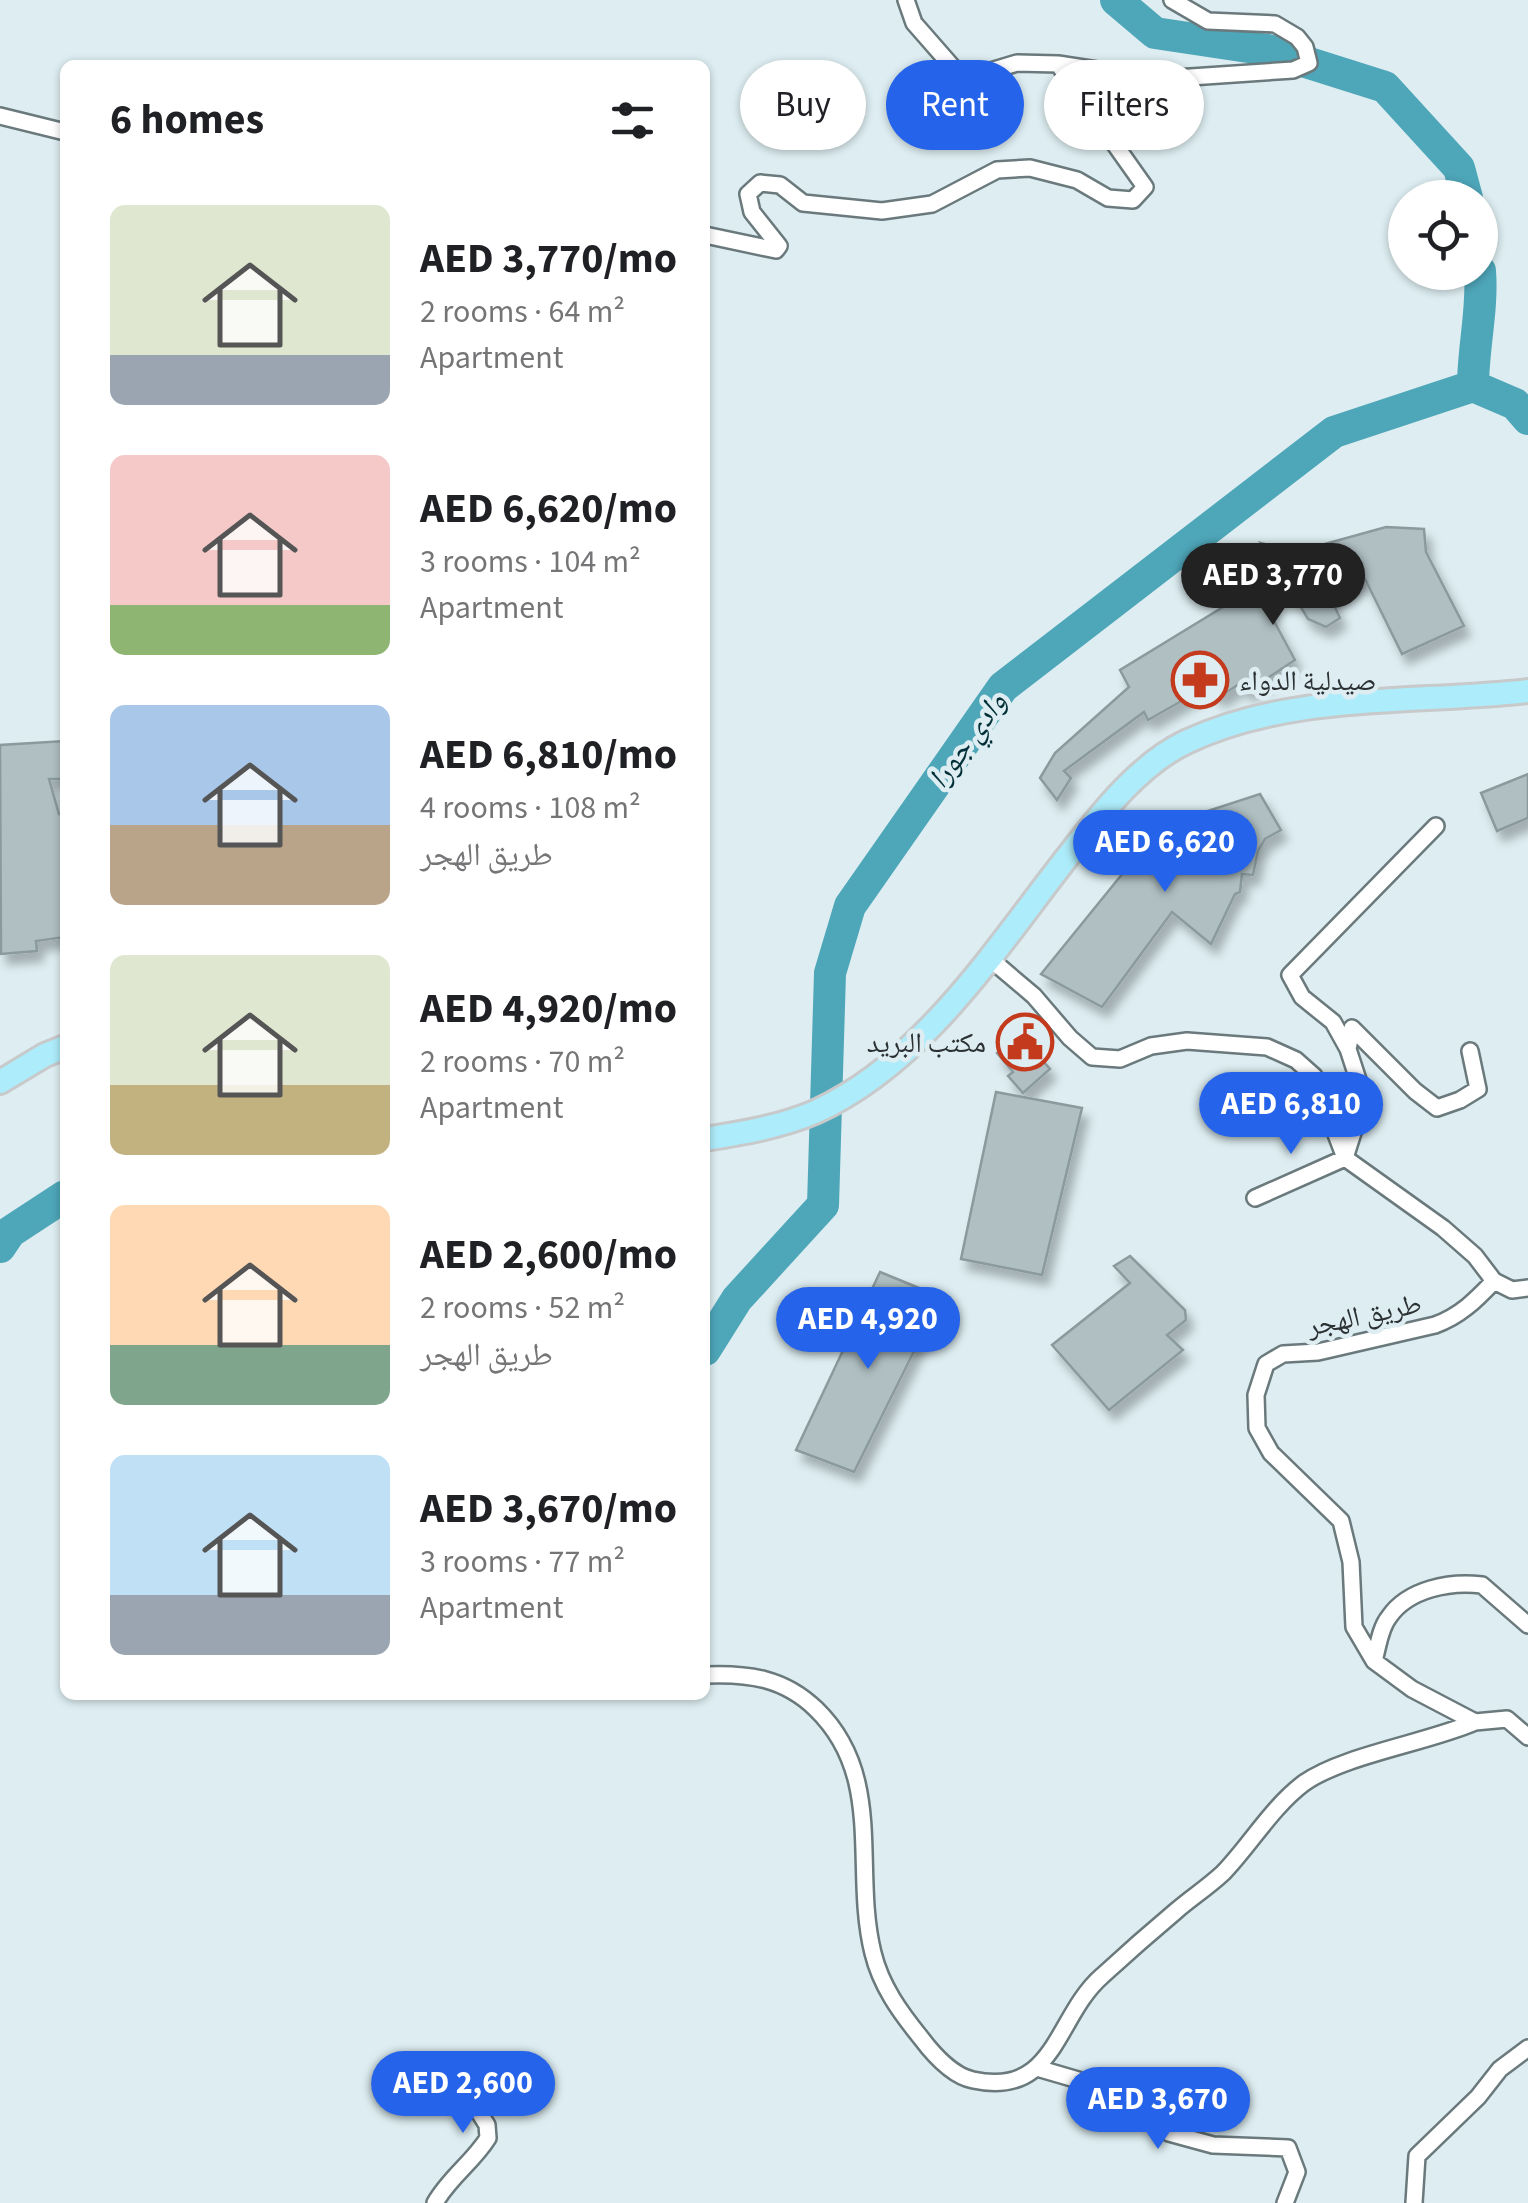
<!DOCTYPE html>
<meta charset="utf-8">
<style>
body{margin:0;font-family:"Source Sans 3","Noto Naskh Arabic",sans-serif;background:#f6f6f6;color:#202124;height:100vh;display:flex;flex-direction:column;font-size:38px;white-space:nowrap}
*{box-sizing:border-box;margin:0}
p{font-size:32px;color:#757577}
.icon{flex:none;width:55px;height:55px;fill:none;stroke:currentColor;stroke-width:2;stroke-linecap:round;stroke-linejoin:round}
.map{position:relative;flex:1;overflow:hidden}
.sheet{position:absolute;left:60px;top:60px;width:650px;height:1640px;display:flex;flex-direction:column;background:#fff;border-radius:15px;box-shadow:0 2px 8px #0004}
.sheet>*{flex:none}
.top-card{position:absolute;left:740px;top:60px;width:638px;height:90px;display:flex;gap:20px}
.fabs{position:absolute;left:1388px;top:180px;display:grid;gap:20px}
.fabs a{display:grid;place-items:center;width:110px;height:110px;border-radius:50%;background:#fff;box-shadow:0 2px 8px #0004;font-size:50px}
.price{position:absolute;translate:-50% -85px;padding:0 22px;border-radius:35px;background:#2563eb;color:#fff;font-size:32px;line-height:65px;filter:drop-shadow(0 2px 5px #0008)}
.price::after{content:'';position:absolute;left:50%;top:60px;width:30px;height:22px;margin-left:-15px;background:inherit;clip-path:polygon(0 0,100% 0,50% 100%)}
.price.current{background:#222;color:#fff}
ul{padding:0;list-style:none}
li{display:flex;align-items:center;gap:30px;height:250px;padding:0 50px}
li span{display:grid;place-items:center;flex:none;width:280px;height:200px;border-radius:15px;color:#555}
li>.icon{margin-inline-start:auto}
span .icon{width:120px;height:120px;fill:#fffc;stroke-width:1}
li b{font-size:42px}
h2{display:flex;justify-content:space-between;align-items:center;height:120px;padding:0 50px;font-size:42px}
.chip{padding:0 35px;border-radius:45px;background:#fff;box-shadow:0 2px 8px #0004;font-size:35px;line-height:90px}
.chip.current{background:#2563eb;color:#fff}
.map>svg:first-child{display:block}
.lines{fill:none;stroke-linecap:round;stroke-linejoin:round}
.river{stroke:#4ea6b9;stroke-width:32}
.building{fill:#afbfc2;stroke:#8b9a9d;stroke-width:2.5;filter:url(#shadow)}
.minor-casing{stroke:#6a797c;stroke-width:20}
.primary-casing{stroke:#c8c9ca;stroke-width:28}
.minor{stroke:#fff;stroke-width:15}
.primary{stroke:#adecfa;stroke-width:22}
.labels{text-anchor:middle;stroke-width:9;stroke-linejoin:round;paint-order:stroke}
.poi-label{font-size:28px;fill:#2b3133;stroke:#ddedf1;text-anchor:start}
.street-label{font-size:28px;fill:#2b3133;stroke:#ddedf1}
.water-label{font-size:30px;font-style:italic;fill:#022f37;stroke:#ddedf1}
</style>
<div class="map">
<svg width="1528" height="2203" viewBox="0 0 1528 2203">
<defs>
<filter id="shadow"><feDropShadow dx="6" dy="10" stdDeviation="5" flood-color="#0004"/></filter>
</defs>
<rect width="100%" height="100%" fill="#ddedf1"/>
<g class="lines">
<path class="river" d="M1116,0L1155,33L1268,50L1385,87L1459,168L1467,198
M1473,386C1473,348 1483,309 1480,271
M0,1247L10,1232L65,1196
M705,1350L737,1299L823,1205L830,973L850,906L1003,687L1334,432L1473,386L1515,404L1528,419"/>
</g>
<path class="building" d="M1386,527L1424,529L1426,552L1464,626L1402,654L1365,579L1330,597L1340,618L1326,627L1308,619L1273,561L1247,571L1295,660L1248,691L1241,683L1219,697L1208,686L1148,720L1144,712L1064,771L1071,778L1057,800L1040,778L1055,753L1129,687L1120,670L1241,596L1222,558L1264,547L1261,543L1296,552Z
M65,741V779H49L59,814L65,813V937L36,941L37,951L1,954L0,745Z
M1528,774V818L1497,831L1481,793Z
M1260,794L1281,830L1265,839L1258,851L1253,875L1242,874L1240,892L1235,894L1211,944L1172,912L1102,1007L1041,974L1123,873L1120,871L1192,816Z
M1018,1033L1050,1069L1023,1093L1008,1076L1013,1072L997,1053Z
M996,1092L1082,1108L1042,1275L961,1259Z
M1130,1256L1185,1310L1186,1320L1167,1335L1183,1350L1109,1410L1052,1345L1130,1283L1114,1266Z
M880,1272L941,1297L854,1472L796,1450Z"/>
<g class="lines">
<g class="minor-casing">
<path id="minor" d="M906,0L914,23L956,71L987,72L1017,63L1058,64L1097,70L1129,85L1161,79L1293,70L1309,63L1305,47L1297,37L1275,24L1208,21L1172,0
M0,116L65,132
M705,235L776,250L779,246L752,212L748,194L760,183L780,185L803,203L882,211L932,204L997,170L1030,168L1077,180L1108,198L1133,200L1145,187L1058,64
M988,957L1034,996L1070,1038L1092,1057L1120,1059L1151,1046L1187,1041L1267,1047L1296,1060L1314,1076L1345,1158L1443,1228L1475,1256L1494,1281C1476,1300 1460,1316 1435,1325L1318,1352L1283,1354L1266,1364L1256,1395L1257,1428L1271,1453L1341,1521L1351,1562L1354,1627L1374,1661L1412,1689L1475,1722L1507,1719L1528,1737
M1348,1049L1333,1022L1302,997L1290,975L1436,826
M1255,1198L1345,1158L1364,1098L1348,1049L1352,1028L1415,1091L1437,1108L1460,1100L1478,1089L1470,1051
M1494,1281L1512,1290L1528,1288
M1374,1661C1378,1647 1380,1628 1389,1617C1408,1589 1450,1581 1482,1585L1528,1625
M705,1675C748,1673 784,1678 816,1709C886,1777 852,1869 873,1953C881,1986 900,2012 921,2038C933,2054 953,2076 973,2080C1056,2098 1055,2017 1102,1976C1126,1954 1151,1932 1176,1911C1191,1898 1208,1887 1223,1873C1250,1845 1272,1807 1304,1783C1344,1755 1426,1743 1475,1722
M1037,2068L1092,2084L1123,2098L1169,2133L1213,2145L1288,2148L1297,2172L1285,2203
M435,2203C449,2178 473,2162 488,2138L487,2125L447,2061
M1414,2203L1417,2156L1478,2097L1500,2069L1528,2048"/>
</g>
<g class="primary-casing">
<path id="primary" d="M0,1082L45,1055L65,1047
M705,1139C742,1133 780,1127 815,1112C926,1062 999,943 1072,851C1103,811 1140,764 1186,742C1291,692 1415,704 1528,691"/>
</g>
<use href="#minor" class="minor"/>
<use href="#primary" class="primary"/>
</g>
<defs>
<g id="pharmacy-ring" transform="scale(2.875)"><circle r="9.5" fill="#ddedf1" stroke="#c43a1d" stroke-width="1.5"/><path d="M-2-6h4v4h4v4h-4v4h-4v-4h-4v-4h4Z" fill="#c43a1d"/></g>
<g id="civic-ring" transform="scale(2.875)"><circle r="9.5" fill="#ddedf1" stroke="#c43a1d" stroke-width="1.5"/><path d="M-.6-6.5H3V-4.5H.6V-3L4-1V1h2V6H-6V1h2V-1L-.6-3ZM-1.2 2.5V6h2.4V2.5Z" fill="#c43a1d"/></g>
</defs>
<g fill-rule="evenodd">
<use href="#pharmacy-ring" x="1200" y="680"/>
<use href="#civic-ring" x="1025" y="1042"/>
</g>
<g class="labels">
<g class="poi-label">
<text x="1239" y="690">صيدلية الدواء</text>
<text x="986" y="1052" text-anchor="end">مكتب البريد</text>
</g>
<g class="street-label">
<text transform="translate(1364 1314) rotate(-12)" y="10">طريق الهجر</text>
</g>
<g class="water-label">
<text transform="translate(967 740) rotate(-54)" y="10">وادي جورا</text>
</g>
</g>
</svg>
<div class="fabs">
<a><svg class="icon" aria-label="locate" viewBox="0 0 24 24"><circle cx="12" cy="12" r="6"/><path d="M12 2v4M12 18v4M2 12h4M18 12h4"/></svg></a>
</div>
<b class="price current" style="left:1273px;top:628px">AED 3,770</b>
<b class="price" style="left:1165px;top:895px">AED 6,620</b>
<b class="price" style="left:1291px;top:1157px">AED 6,810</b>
<b class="price" style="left:868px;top:1372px">AED 4,920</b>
<b class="price" style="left:463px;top:2136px">AED 2,600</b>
<b class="price" style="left:1158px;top:2152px">AED 3,670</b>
<div class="top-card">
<a class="chip">Buy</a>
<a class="chip current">Rent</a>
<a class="chip">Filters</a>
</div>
<section class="sheet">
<h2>6 homes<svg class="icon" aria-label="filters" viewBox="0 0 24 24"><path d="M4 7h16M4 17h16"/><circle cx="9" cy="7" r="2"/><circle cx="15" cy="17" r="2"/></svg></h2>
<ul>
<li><span style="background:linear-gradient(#dfe7d0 75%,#9aa5b1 0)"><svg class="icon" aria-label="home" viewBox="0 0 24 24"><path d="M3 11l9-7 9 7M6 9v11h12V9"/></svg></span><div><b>AED 3,770/mo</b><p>2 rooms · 64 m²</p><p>Apartment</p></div></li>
<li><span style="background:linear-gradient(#f6c9c9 75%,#8fb573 0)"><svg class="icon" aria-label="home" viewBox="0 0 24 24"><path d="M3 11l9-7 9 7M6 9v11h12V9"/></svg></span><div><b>AED 6,620/mo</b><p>3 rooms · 104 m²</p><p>Apartment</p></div></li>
<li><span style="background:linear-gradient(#a9c7e8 60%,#b9a48a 0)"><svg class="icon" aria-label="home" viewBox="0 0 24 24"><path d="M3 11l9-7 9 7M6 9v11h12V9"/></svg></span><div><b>AED 6,810/mo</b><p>4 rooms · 108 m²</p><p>طريق الهجر</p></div></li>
<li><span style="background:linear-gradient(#dfe7d0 65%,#c2b280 0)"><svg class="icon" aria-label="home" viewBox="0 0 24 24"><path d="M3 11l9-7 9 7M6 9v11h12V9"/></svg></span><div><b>AED 4,920/mo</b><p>2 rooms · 70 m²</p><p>Apartment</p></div></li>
<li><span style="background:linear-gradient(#ffd9b3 70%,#7fa58c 0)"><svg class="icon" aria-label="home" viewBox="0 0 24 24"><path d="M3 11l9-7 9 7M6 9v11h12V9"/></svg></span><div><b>AED 2,600/mo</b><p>2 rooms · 52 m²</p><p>طريق الهجر</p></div></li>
<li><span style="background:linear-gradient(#bfe0f5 70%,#9aa5b1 0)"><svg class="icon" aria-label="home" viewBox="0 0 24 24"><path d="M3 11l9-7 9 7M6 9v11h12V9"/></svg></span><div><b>AED 3,670/mo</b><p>3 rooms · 77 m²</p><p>Apartment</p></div></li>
</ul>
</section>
</div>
